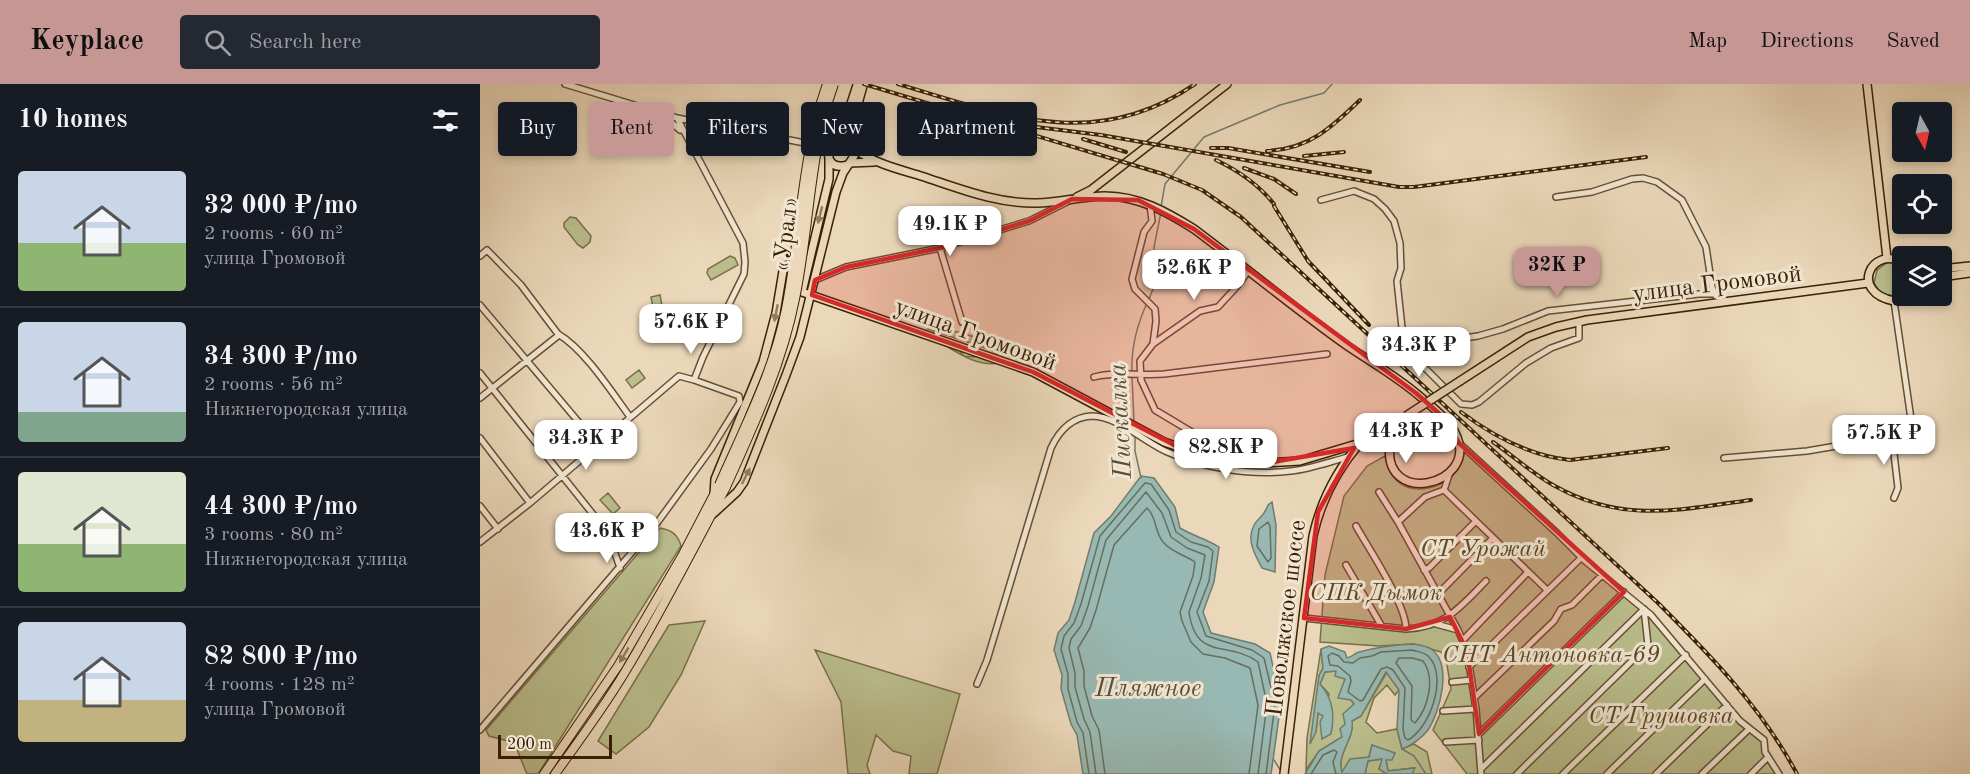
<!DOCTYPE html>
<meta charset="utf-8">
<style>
body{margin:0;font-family:"Old Standard TT",serif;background:#242831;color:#f1f3f6;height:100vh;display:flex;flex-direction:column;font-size:22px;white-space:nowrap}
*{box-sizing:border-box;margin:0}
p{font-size:20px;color:#9ea1a6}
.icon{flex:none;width:33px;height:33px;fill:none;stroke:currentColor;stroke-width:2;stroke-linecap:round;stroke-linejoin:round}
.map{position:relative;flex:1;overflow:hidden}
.details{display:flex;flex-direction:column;background:#171b24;width:480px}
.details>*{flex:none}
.top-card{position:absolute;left:18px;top:18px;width:570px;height:54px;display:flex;gap:12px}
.needle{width:39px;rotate:172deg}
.buttons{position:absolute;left:1412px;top:18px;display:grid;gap:12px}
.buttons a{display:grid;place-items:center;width:60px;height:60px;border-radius:6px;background:#171b24;box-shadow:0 3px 9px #0003;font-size:30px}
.scale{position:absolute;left:18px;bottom:15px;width:114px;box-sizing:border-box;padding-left:6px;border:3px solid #3a2105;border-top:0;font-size:16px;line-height:21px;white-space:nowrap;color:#3a2105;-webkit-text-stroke:4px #f2e6d2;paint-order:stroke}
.price{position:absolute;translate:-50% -51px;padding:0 14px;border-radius:12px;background:#fff;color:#222;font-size:20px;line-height:39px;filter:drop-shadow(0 2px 3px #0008)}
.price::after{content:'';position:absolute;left:50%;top:36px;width:18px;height:14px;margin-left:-9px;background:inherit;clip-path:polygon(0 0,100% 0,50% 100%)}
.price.selected{background:#c59692;color:#111}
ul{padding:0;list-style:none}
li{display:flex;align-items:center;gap:18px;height:150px;padding:0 18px}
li+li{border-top:2px solid #363941}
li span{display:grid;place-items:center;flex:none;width:168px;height:120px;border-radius:6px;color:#555}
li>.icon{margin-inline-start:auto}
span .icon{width:72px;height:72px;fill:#fffc;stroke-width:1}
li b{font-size:26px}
h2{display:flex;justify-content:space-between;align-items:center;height:72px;padding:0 18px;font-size:26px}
.pill{padding:0 21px;border-radius:6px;background:#171b24;box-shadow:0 3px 9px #0003;font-size:21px;line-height:54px}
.pill.selected{background:#c59692;color:#111}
header{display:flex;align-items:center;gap:36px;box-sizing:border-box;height:84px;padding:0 30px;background:#c59692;color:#111}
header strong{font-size:28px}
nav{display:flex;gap:33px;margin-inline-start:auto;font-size:21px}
.search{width:420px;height:54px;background:#242831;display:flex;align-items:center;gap:15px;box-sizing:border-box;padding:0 21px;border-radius:6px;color:#9ea1a6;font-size:22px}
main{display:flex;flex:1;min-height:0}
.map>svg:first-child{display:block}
.green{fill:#bbbe8d;stroke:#7a7049;stroke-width:1.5}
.water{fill:#98b9b3;stroke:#727c6d;stroke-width:1.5}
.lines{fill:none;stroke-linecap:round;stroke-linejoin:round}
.shore{stroke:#696d5c;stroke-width:1.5}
.stream{stroke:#727c6d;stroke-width:1.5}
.minor-casing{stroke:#664f32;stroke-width:8}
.major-casing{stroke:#3a2105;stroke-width:10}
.highway-casing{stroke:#3a2105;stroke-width:10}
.minor{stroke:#f2e6d2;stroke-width:5}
.major{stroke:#ebd8ba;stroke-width:7}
.highway{stroke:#ebd8ba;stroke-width:8}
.rail-casing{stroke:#3a2105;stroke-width:4}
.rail{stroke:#f2e6d2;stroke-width:1.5;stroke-dasharray:4.5;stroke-linecap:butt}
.major-bridge-casing{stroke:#3a2105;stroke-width:10;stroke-linecap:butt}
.highway-bridge-casing{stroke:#3a2105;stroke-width:10;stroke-linecap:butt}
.major-bridge{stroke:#ebd8ba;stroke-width:7}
.highway-bridge{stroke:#ebd8ba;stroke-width:8}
.oneway{fill:#927c60}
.marked{fill:#d62828;fill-opacity:0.2;stroke:#d62828;stroke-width:4.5;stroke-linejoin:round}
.labels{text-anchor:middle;stroke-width:6;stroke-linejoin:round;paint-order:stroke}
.street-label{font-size:24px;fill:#3a2105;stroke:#f2e6d2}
.park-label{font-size:24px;font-style:italic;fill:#5a4827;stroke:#f2e6d2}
.water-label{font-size:26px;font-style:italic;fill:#564f39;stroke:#f2e6d2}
</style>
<header>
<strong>Keyplace</strong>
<div class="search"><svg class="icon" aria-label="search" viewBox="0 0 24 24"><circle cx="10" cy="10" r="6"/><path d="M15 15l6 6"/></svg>Search here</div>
<nav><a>Map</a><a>Directions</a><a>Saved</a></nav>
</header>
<main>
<section class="details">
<h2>10 homes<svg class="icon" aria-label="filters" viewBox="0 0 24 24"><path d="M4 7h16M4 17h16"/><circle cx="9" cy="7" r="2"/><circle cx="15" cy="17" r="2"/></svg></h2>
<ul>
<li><span style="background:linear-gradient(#c9d6e8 60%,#8fb573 0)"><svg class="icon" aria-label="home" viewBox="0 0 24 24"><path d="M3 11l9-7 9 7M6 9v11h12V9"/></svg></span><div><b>32 000 ₽/mo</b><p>2 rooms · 60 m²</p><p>улица Громовой</p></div></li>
<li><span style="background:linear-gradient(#c9d6e8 75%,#7fa58c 0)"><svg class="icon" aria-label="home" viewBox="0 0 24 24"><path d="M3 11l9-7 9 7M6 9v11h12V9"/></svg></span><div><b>34 300 ₽/mo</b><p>2 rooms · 56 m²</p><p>Нижнегородская улица</p></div></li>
<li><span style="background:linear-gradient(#dfe7d0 60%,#8fb573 0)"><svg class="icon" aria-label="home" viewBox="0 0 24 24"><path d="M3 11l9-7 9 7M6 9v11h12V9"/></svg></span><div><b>44 300 ₽/mo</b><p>3 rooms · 80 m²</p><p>Нижнегородская улица</p></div></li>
<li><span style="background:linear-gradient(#c9d6e8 65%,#c2b280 0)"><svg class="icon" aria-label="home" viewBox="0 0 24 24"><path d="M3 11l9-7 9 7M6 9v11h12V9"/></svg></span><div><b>82 800 ₽/mo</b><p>4 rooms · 128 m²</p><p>улица Громовой</p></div></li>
</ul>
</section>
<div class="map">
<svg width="1490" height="690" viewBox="0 0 1490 690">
<rect width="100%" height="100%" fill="#ebd8ba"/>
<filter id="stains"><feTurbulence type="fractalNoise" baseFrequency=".00333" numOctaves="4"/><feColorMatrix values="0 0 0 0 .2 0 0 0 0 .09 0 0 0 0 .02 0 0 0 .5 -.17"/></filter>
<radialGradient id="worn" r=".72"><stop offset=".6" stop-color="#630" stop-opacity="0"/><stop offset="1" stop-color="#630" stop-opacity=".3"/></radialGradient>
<path class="green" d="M90,133L96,134L111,152L110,158L103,164L98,161L84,143V139Z
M250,172L255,174L258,181L231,196L227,189L228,185Z
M1408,178H1414L1422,182V209L1415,212L1401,210L1394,199L1397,186Z
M180,211L183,227L174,229L171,213Z
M456,242L502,255L517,268V271L514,270V267L448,245Z
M463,260L481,265V269L485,272L495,273L496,271L520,279C499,283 481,271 463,260Z
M159,286L165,294L152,304L146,296Z
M985,365L1094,465L1186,544L1233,604L1262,637L1286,656L1287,669L1300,690H987L953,646L971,605L967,581L961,568L933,560L899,562L840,558L845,491L864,412L887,382L905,372C907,381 910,391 917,397C935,413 968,403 979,383C982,378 983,371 985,365Z
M128,409L140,424L133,430L120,416Z
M180,444C192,446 198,451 201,462L60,687L57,690H47L36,663L28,657L9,652L6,646Z
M225,537L201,591L169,643L136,670L118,657L189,541Z
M841,565L843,584L839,592L836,648L838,629L844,632L842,654L849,610L840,600L845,588L856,587C873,600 864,606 874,620L865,640L862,653L839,667L826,686L827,654Z
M335,566L480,610L457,690H429L431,672L413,667L396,651L387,681L390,690H368L361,618Z
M907,588L919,606L915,611L907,601L894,614L886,638L897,649L917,645L922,665L934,660L947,668L952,690H932L934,684L908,687L906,676L892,661L889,673L861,689C857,668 875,654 872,637L881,632Z
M903,675L899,685L907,690H885L888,677Z"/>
<path class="water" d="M661,392L674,394L695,423L700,444C713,452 727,455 739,463L734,498L723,528L731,549L775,560L790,569L801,619L791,690H603L597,651L591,640L581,605L582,591L574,566L578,549L589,536L595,518L614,449L631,432Z
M792,418L796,441L795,488L782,484C775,471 766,456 774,441C778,433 783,435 788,421Z
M933,560C938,561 947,562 951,565C973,580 960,628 948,646C941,655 932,661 922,665L917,645L919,606L906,588L881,632L872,637C875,655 856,670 862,688L870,675L889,673L892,661L915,669L912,676H906L908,687L935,684L932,690H907L899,685L902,675L888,677L885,690H825L839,667L862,653L860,645L865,640L863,630L874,620L871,616L858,614L865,595L855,592L856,587L845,588L840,600C853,615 855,631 851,650L842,655L840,638L843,632L838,629L836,648L830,660L839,592L843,584L841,565L849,562L865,568L867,574C873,573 874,569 879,568C897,563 914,561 933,560Z"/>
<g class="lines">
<path class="shore" d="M788,438L790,442L791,474L788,478L777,462L779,445Z
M932,566C938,568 945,568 949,573C968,593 950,644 928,656L925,654L923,645L925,604L913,586L907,583L901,585L883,616L880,617L868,608L871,597L870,592L858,582L850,581L848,572L852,569L859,572L864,578L873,579L880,574L892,572L901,568Z
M919,574H932L943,577C956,594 948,624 935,639L931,636L932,602L916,579Z
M609,690L603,649L597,638L588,605V590L581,565L584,552L594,539L601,520L620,452L665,399L671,400L689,426L696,448L711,458L728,463L733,467L729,497L717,528L726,552L772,566L784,574L795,620L786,690
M616,690L610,648L604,635L595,603V589L589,564L591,555L601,542L608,522L626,456L666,408L682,429L691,453L707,464L725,471L721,494L709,528C716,578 748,556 778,578L787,620L778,690
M625,690L619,646L612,632L604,602V587L598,564L610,544L616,526L634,461L667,424C677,433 674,447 683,458C691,468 705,471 715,478L713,492L700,528L702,537L711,558L723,570L745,574L770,584L778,621L769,690
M831,690L843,671L854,666L857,668L853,678L856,690"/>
<path class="stream" d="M681,123L685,100L724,53L800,21L844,9L852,0
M669,215L673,205L674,163L681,128
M652,287C651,263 657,241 667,219
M652,292L654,338
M655,351V367L661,394
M922,665L934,672L946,690
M794,676L801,687"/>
<g class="minor-casing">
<path id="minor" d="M85,0L197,34L335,61H351
M184,32L200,46
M1076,113L1112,108L1152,95L1163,94L1177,98L1202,116L1226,163L1232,203L1236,212
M841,116L874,107L894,115L905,125L914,137L920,159L921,184L917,197L923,253L934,273L981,320L992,321L999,318L1046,279L1071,264L1099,254V237
M670,121L672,137L664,148L652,195L655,205L675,225L676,237L673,260L660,277L661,296L675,326L720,353L729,361L731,366V373
M460,164L482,238
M0,172L7,166L41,201L78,250C104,265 131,307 150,333
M335,196L366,183L460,164L549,137L587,118
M0,221L118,361
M673,260L720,227L738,223C748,211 762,200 768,186
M928,262L998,252L1023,245L1068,227L1219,210H1235
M0,289L128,449L140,484
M614,293C637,287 661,292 684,290L847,270
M0,314L79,251
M1412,353L1418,404L1414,414
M0,354L50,419
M979,359L1077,449L1104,476L1171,531L1260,637L1284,656L1285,668L1299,690
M1244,374L1327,367L1433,349L1414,217
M970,388L964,406L945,413L918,438L978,546L987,567L996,625L1001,690
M964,406L1067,506
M899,408L918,438
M0,422L18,445
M876,442C890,467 926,520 926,545
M0,458L50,419L199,292L214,296
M866,481L901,541
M944,486L949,484L996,437
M958,510L1013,454
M824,534L926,545C966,543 980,523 1006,497
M956,540L978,546
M983,556L1048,488
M989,583L1101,474
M972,598L992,596
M497,600L507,576L571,364C579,347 591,333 612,332C636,332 664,357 685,367C723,384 770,392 811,387C830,385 849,378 868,373
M995,613L1074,537L1081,525L1092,521L1122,491
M963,627L996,625
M0,646L177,439L231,365L260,318L259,312L214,296L223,273L264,190L265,178L263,159L197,34
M999,650L1144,508
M966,658L999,656
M1001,685L1164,525
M1037,690L1168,561L1164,525
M1083,690L1206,571
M1127,690L1225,595
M1176,690L1247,621
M1222,690L1269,645
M1271,690L1288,673"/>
</g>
<g class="major-casing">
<path id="major" d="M1387,0L1407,174
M353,59L364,41L377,1
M373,64C393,79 418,85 441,92C478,104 517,120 557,119C579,119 602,112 625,112C659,112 687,128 714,145C765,183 814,224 866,261C892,279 920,294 944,316C956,326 971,338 977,353C997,402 902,423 910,361C911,352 916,343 919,336
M349,74V95L322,208L553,288L684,358L724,372L766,379H787L820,377L880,359L919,336
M370,79L394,78
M367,81C336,90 349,39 372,62
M597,113L611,106L747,0
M1422,178C1391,162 1369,208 1414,217L1423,212
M1461,185L1490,182
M1461,193L1490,189
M980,297L1048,253L1076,243L1107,236L1388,199
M234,411L235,395L283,278L296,229L303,187L306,182L318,175
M233,430L257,408L264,398L306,291L320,253L356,108L363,89L374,72L372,41L383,2
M804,690L833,452C841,416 856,387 880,359"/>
</g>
<g class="highway-casing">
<path id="highway" d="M64,690L138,582L202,472L239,401
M75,690C99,657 124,623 145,588C181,528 213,465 246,403"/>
</g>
<use href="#minor" class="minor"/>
<use href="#major" class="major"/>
<use href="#highway" class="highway"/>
<g class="rail-casing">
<path id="rail" d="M384,0L683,90L722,106L761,133L1178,519C1230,571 1282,624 1317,690
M418,0C523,31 615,69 715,0
M556,43L621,51L919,103H934L1166,73
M603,55L646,68
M731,64H748L890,88
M787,67C829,65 851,44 880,16
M824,72L864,68
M736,76C759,87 778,100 794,120
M764,84L794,95L816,110
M794,122L828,177L889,241
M981,328C1013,352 1050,372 1090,376L1188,364
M1013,358C1033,372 1052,389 1073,401C1142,440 1197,426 1271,416"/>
</g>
<use href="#rail" class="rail"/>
<g class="major-bridge-casing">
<path id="major-bridge" d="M926,332L980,297"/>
</g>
<g class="highway-bridge-casing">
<path id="highway-bridge" d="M239,401C264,344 294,287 306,225C321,150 321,73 347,0
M246,403C273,343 302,281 315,215C330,143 329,70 354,0"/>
</g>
<use href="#major-bridge" class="major-bridge"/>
<use href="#highway-bridge" class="highway-bridge"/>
</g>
<defs><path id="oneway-solid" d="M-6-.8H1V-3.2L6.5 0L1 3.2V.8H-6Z" transform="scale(1.5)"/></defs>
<g class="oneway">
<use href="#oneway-solid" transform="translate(340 131) rotate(104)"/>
<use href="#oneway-solid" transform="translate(296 229) rotate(101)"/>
<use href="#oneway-solid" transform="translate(266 392) rotate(-63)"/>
<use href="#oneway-solid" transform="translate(144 571) rotate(121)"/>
</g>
<path class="marked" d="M592,115L658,116L714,145L936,309L963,333L979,359L1144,508L999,650L987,567L970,533L926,545L824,534L838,428L874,364L787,379L704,366L553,288L332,211L335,196L366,183L460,164L549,137Z"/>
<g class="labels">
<g class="street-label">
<text transform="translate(305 150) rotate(-83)" y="8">«Урал»</text>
<text transform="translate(1237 199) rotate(-7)" y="8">улица Громовой</text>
<text transform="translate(496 250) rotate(20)" y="8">улица Громовой</text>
<text transform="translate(805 534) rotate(-83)" y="8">Поволжское шоссе</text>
</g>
<g class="park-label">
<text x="1003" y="472">СТ Урожай</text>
<text x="896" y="516">СПК Дымок</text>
<text x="1071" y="578">СНТ Антоновка-69</text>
<text x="1181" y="639">СТ Грушовка</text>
</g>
<g class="water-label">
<text transform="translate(639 337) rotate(-93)" y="9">Пискалка</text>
<text x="668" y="612">Пляжное</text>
</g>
</g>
<rect width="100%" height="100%" filter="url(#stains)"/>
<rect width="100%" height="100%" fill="url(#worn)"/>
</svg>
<div class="buttons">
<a><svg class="needle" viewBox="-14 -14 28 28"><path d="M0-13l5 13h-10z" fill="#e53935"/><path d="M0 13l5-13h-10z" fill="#9ea1a6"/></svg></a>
<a><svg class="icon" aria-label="locate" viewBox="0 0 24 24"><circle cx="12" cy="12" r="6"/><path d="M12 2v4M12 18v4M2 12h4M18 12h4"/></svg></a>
<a><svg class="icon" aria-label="layers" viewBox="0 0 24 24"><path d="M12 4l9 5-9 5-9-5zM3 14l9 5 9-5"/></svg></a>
</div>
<div class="scale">200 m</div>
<b class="price" style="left:470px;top:173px">49.1K ₽</b>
<b class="price selected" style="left:1077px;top:214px">32K ₽</b>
<b class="price" style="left:714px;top:217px">52.6K ₽</b>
<b class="price" style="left:211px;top:271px">57.6K ₽</b>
<b class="price" style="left:939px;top:294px">34.3K ₽</b>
<b class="price" style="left:926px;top:380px">44.3K ₽</b>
<b class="price" style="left:1404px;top:382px">57.5K ₽</b>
<b class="price" style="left:106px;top:387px">34.3K ₽</b>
<b class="price" style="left:746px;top:396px">82.8K ₽</b>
<b class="price" style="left:127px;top:480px">43.6K ₽</b>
<div class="top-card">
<a class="pill">Buy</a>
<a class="pill selected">Rent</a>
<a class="pill">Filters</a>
<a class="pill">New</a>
<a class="pill">Apartment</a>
</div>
</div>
</main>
